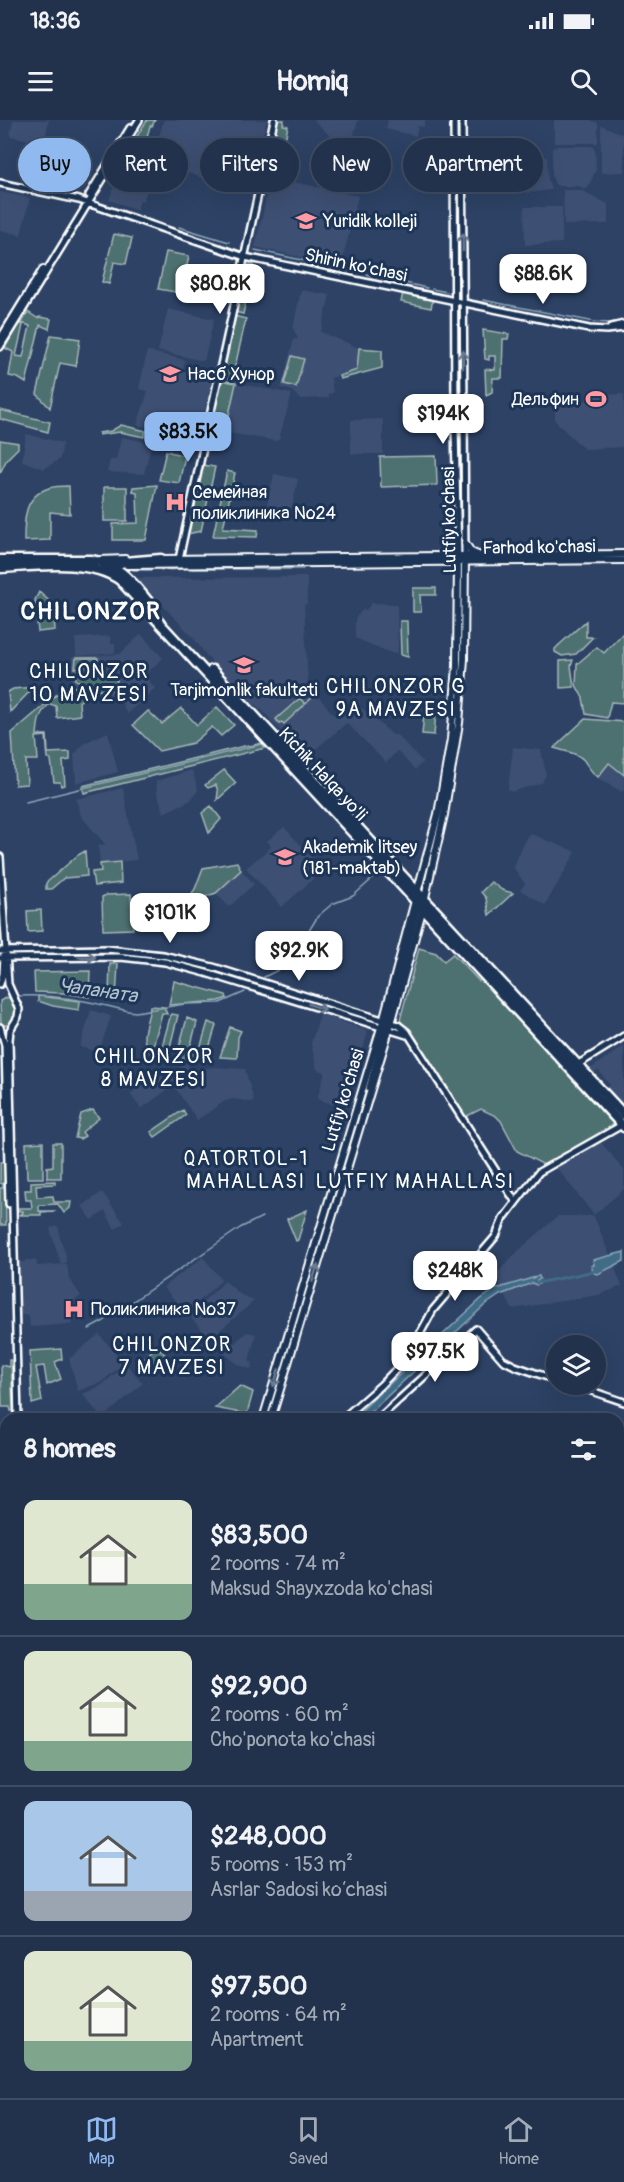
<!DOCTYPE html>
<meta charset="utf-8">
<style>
body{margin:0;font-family:Pangolin,sans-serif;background:#2a3a53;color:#f1f3f6;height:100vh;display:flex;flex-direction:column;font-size:22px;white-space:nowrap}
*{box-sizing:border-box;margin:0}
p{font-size:20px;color:#a2aab5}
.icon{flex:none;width:33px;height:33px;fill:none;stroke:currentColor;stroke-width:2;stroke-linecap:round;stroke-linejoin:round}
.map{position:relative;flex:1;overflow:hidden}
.panel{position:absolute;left:0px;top:1293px;width:624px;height:686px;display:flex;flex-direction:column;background:#22324c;border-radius:18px 18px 0 0;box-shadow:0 6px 24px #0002,0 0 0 2px #3f4d64}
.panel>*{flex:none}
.hud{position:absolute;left:18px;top:18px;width:588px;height:54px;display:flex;gap:12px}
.buttons{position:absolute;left:546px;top:1215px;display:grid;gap:12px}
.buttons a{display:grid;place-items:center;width:60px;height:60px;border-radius:50%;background:#22324c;box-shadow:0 6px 24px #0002,0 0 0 2px #3f4d64;font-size:30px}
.price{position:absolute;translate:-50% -51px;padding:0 14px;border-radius:12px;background:#fff;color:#222;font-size:20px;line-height:39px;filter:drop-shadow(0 2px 3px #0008)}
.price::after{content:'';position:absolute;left:50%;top:36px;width:18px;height:14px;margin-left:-9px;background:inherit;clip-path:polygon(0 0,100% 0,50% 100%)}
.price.selected{background:#90b9f0;color:#111}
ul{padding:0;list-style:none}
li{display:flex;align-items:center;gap:18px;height:150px;padding:0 24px}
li+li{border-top:2px solid #3f4d64}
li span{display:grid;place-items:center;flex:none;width:168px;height:120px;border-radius:12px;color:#555}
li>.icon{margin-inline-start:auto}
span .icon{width:72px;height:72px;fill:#fffc;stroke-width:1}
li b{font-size:26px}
h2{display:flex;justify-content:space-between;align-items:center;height:72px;padding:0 24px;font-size:26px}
.pill{padding:0 21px;border-radius:27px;background:#22324c;box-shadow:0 6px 24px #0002,0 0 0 2px #3f4d64;font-size:21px;line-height:54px}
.pill.selected{background:#90b9f0;color:#111}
.status{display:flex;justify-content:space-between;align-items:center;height:42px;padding:0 30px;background:#22324c;direction:ltr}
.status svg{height:16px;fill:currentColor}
header{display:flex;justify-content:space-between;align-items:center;height:78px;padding:0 24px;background:#22324c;font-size:27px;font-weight:700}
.dock{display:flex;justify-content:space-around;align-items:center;height:84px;border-top:2px solid #3f4d64;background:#22324c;font-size:16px;color:#a2aab5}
.dock a{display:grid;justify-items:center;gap:3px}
.dock .selected{color:#90b9f0}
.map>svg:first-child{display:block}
.built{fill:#3d5073}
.green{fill:#4d6f70;stroke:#a6b7b8;stroke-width:1.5}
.water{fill:#416c88;stroke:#8da7b8;stroke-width:1.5}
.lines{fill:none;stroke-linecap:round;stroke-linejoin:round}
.stream{stroke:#8da7b8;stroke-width:1.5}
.canal{stroke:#416c88;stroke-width:3}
.secondary-casing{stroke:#fff;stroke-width:10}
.primary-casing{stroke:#fff;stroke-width:10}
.highway-casing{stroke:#fff;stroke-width:13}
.secondary{stroke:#1d3557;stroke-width:5}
.primary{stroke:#1d3557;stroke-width:6}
.highway{stroke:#1d3557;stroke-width:8}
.oneway{stroke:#6c7c92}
.labels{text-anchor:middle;stroke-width:6;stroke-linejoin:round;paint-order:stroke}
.poi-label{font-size:18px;fill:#fff;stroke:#1d3557;text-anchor:start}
.street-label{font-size:18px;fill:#fff;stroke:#1d3557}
.neighbourhood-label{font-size:20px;letter-spacing:1.5px;fill:#fff;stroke:#1d3557}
.water-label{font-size:20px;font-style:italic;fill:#b3c4cf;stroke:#1d3557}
.district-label{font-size:24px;font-weight:bold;letter-spacing:1.5px;fill:#fff;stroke:#1d3557}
</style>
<div class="status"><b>18:36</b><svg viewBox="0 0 49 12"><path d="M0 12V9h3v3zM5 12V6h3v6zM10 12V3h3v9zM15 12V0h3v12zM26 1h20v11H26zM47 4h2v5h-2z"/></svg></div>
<header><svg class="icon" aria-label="menu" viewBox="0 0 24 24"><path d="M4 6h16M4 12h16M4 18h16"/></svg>Homiq<svg class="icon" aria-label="search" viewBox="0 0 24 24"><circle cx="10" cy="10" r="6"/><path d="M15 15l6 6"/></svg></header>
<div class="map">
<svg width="624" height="1978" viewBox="0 0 624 1978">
<rect width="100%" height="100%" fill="#2d4265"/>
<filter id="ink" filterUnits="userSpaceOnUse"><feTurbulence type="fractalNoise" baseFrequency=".0167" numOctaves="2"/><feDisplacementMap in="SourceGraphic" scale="12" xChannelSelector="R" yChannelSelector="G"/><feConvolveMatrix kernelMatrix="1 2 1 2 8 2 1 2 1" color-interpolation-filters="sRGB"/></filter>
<g filter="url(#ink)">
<path class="built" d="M13,0H49L44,23L10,16Z
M164,0H267L247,72L157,43L143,81L140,80L137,90L109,80L122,42L145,50L152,32H154Z
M314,0H358L352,22L331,17Z
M388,0H427L425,1L424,7L418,6L416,16L386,9Z
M554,0H590L598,3V23H554Z
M601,5L624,15V52L601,53Z
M557,26H592L595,30L596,50L587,69L578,66H558L555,64L552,56V28Z
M524,37H547L548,59L551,70L526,73Z
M271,57L358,76L341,146L255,127Z
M563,70H581L608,84V104L564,105Z
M0,72L30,78L21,115L0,110Z
M524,87H562V123L525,125Z
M301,170L330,175L321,212L359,228L357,250L331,258L333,273L328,274L329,278L300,279L292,271L281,268L294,219H298L293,208Z
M168,189L214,199L204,241L158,231Z
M147,231L185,240L183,250L213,257L199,319L137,305L148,271L139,269Z
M227,261L292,274L279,319L276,321L217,311Z
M624,274V327L584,329L555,301V291L561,281H586L587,275Z
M383,299V334H351V300Z
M26,314L63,323L60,339L44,349L22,341Z
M121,317L146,322L150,329L144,354L107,352L110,340H116Z
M274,354L298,359L292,388L266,389Z
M307,457V484L304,485L308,565L337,598L348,589L355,595L362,588L393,615H397L423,642L415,650L397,631L386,643L347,603L305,638L261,589L240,574L213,544L191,515L136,458Z
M372,483L397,484L398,533H391L355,518V499L362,490H366Z
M141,514L163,538L149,551L147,549L142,553L155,568L127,594L118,576L112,578L85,570L72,562V537L120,534Z
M110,516L111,524H115V533L76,536L75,518Z
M108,612L118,652L76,663L74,635L84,623Z
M513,627L541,630L546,654L542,663L511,672L508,669Z
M609,644L624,656V669L622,672L597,658Z
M192,650L198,670L191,680L164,693L157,673L156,661Z
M123,668L137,740L100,744L98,726L105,724L81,696L76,679Z
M284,707L321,748L315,754L313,759L282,787L246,748L271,727L267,721Z
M529,713L576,732L545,785L520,770L525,764L513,747Z
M241,750L254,764L229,787L216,773Z
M91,890L111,896L99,932L80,927Z
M320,894L368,911L346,989L317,979L325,952L317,950L311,923Z
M624,926V988L607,968L610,965L598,950L594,954L590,949Z
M187,943L191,949L215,947L245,949L254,981L250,982L234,979L225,981L197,1000L167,956Z
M159,952L170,968L141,989L130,974Z
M598,1019L624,1050V1069L594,1095L560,1052L551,1044Z
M102,1072L124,1103L115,1109L105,1091L92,1100L82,1086Z
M558,1096H594L622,1166L599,1175L512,1189L495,1155L518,1131Z
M58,1106L60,1114L59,1115L66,1135V1143L61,1144L51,1113L50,1108Z
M203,1137L222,1160L186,1193L163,1167Z
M25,1140H36L37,1146L67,1144L69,1158L81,1176L67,1186L73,1204L30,1207L29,1195H20V1192L17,1190L16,1142H25Z
M225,1161L240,1174L254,1181L210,1219L191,1198L193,1191Z
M247,1212L256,1214L249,1241L253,1243L251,1249L239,1245L223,1233Z
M99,1214L124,1243L102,1262L78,1271L69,1239Z
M126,1244L143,1263L102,1299L83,1274L102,1265Z"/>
<path class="green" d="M147,0H155L152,6H150L142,34L150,37L145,50L134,46L139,35L130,31L126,38L124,37Z
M276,0H284L283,5L288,6L278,51L266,49Z
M456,0H460L461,168H456Z
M114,114L132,118L126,144L114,142L109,164L102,162Z
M166,132L189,136L181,173L158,169Z
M246,144L254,145L243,194L235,192Z
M403,173L433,179L431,188L401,182Z
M456,188L461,189L464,417L459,418Z
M28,192L37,198L40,197L51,199L49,209L40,205L26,263L18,258L9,256L13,232L5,228L19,203L23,205L16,236L23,237L30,206L22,203Z
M234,196L246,199L234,251H232L230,258L221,257Z
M483,210L509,214L508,219H503L502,258H493L492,272L486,275L485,249L495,250V236H489V240L485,239Z
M51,215L80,219L76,246L60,243L50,288L37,274Z
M359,228L382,230V248L340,259L339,256L357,250Z
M292,236L304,239L296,267L284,264Z
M221,260L236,263L225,313L210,310Z
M0,290L50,302L48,312L0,299Z
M121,305L146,311L144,317L120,312L99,315V313L111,311Z
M0,320L18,323V328L7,339L0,353Z
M166,331L185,336L179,363L159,360Z
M436,336L437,365L381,367L380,337Z
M202,345L215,347L201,411L187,414Z
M227,351L235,353L223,408L258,410L257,417L213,416Z
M157,365L146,420H113V404L138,403L137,372L132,371L133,367Z
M69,366L70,394L50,392V420L24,421C24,399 24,376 49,368C55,366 63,366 69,366Z
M104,367H127V401H104Z
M413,468H436V475H420L421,492H413Z
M39,472L53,484L55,510L38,512L35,480Z
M400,501H407L408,537L401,535Z
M586,501V517H593L576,534L562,536L555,532V529L559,525Z
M624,512V583L611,582L607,598L586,594L583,578L576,565L577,544L597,527L604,533Z
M76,538H98L97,543L83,546C96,548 109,548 117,561L115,569L104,572L76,560L75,553L81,547L75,548Z
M573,540L571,546L574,567L560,568V541Z
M69,564L89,573L79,582L80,595L57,598L56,586L50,584C39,592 38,602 37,615H47L48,633L70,632V640L63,641L65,665L61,666L60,662H54L51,640L48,639L46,616L36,617L38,640H26L27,664L15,665L12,613Z
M34,567L10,592L8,572L13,569Z
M313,577L284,604L282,602L279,603L276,599L300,578L305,584Z
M217,587L234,605L221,616L212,607L193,623L159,631L133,605L148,591L162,604L181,588L197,605Z
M434,592H436L434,615L422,614L424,594H430Z
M585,599L624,602V655L609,643L598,657C591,652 590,649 585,642C580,633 563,631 554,628Z
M262,623L265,628L84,673L82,666L248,625L250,626Z
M224,650L236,663L217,680L218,672L216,665L208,668L205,665Z
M211,686L221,699L209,713L202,693Z
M85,731L87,756L64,758L51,769H46V763L78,735Z
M120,742L121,763L94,766L92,752L101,751L100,744Z
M237,742L241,750L216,773L205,777L202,775L185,790L182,788L195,769L203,748Z
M491,762L502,770L513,773L489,795L486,778L481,772Z
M131,774L133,809L103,810L102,777L106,775Z
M41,790L42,811L28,812L27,791Z
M419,828L436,833L444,841L453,834L479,861L481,860L615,1006L544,1045L517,1031L501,1001L496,996L481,989L465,997L400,900Z
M110,844H118L116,878H105V875L109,874Z
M90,851L89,877L63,873L35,872L34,852Z
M174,861L226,875L227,878L219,881L169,885Z
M38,876L80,881L79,890L53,886L38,881Z
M7,877L14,882L16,895L12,904L1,906L0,881Z
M150,886L164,887L167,894L162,893L151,934C137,915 148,907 150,886Z
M171,894L178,895L167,939L159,937Z
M187,898L197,902L189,932L193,933L192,938L176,939Z
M208,902L216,905L206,939H197Z
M230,907L241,911L238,917L237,938L220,937Z
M93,990L99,998L82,1012L85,1016L80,1019L75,1018L81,994Z
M183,990L186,995L155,1017L151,1012Z
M43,1022V1058H27L26,1023Z
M53,1023H61V1058H47V1047L53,1046Z
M0,1042H5L6,1105H0V1068H3V1064L0,1063Z
M55,1061V1064L36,1065L37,1077L53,1076L54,1082H71L70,1088L64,1093L58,1084L39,1085V1091H56L41,1092V1095H19L23,1093V1091H19V1088H32L31,1080H26L25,1070H31V1062Z
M307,1090L298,1120L296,1121L287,1099Z
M157,1226L168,1238L154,1251L143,1239Z
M61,1229L62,1239L55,1242L61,1259L47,1265L44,1246L36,1247L42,1281L32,1284L30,1231Z
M9,1240H11L13,1291H11L10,1287H2L1,1245L9,1247Z
M240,1266L253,1272L247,1294L215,1288Z"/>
<path class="water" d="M624,1132V1141L598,1154L594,1153L591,1146L594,1145L593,1140Z
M539,1156L540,1159L537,1161L539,1164L536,1165L532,1163L500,1175L485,1185L363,1299H352L481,1179L496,1169Z"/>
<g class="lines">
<path class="stream" d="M179,107L229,122
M255,130L339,148
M349,150L427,168
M432,169L447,172
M483,180L595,202L610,203L624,200
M192,449H303
M133,450H151
M161,450L184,449
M26,682L262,624L263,622
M264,857L288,845L318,796L332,784L353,776L380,752L391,763L392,762
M17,876C60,874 87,881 128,891L136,892L185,884L220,883L245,872
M89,1209L104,1201L240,1108L262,1097
M0,1738L6,1739"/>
<path class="canal" d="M537,1163L595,1151
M469,1978L471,1975H483L488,1972"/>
<g class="secondary-casing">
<path id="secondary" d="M454,0L455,309L458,437
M462,0L465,437
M0,63L79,80L245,137L589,209L607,210L624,208
M89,75L130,8
M611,207L624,204
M0,219L43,149
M0,227L139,0
M179,439L274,0
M0,737L8,864L19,889L18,897L10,910L9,920L18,1299
M0,831L107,829L163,835L213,847L398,905L407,912L515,1081
M0,838L121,837L165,842L206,853L407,915
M0,864L3,854L4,836
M0,907L5,925L9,1084
M577,945L624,916
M369,968L419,783
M571,1264L624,1282
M342,1299L381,1265L406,1239L433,1190L496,1116L503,1099L539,1052L622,1005
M378,1299L476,1209L503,1240L515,1246L556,1260
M0,1671L6,1666
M0,1928H6
M267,1972L268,1978
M435,1972L441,1978
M180,1978L186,1972"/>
</g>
<g class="primary-casing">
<path id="primary" d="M465,423L471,432L478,435
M446,436L454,431L457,421
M160,439L624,434
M100,440L125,439
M127,445L624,440
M263,1299L383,901L438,694L451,619L457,546L458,437
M271,1299L393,897L421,795L444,695L459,603L464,539L465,437
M0,1357H6
M0,1364L6,1363
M618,1630L624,1650
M618,1649L624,1676"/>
</g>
<g class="highway-casing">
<path id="highway" d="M0,440H91C123,445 132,463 152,486
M113,446L124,442L161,439
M0,448C36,446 90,438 120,460L624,1007
M212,550L624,995"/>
</g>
<use href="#secondary" class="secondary"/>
<use href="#primary" class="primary"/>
<use href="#highway" class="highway"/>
</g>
<defs><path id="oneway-shaft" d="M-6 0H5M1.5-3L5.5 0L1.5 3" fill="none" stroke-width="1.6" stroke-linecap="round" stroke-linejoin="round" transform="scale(1.5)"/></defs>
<g class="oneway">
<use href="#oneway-shaft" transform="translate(463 122) rotate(-90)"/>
<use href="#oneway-shaft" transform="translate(463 239) rotate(-90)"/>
<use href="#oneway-shaft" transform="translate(87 837)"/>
<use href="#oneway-shaft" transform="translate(317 887) rotate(19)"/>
<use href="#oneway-shaft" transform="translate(315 1153) rotate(-73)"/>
<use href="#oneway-shaft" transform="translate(276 1258) rotate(107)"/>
</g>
</g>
<defs>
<g id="university-bare" transform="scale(1.62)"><path d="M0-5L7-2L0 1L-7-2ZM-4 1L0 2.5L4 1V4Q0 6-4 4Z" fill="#ff9aa2" stroke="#1d3557" stroke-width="2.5" paint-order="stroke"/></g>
<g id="stadium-bare" transform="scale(1.62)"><path d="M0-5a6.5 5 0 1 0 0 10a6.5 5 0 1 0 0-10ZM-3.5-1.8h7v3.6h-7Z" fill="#ff9aa2" stroke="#1d3557" stroke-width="2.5" paint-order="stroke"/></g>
<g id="hospital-bare" transform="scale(1.62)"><path d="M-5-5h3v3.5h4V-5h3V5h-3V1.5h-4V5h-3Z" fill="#ff9aa2" stroke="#1d3557" stroke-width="2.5" paint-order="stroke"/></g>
</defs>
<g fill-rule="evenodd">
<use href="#university-bare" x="306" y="101"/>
<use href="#university-bare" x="170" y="254"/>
<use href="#stadium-bare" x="596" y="279"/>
<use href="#hospital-bare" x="175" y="382"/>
<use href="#university-bare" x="244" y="545"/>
<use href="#university-bare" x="285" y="737"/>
<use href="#hospital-bare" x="74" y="1189"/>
</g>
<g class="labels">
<g class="poi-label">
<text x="323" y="107">Yuridik kolleji</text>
<text x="187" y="260">Насб Хунор</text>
<text x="579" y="285" text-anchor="end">Дельфин</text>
<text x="192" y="378">Семейная<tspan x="192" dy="21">поликлиника №24</tspan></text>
<text x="244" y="576" text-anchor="middle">Tarjimonlik fakulteti</text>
<text x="302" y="733">Akademik litsey<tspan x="302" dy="21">(181-maktab)</tspan></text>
<text x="91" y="1195">Поликлиника №37</text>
</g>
<g class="street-label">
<text transform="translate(356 145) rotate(12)" y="6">Shirin ko'chasi</text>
<text transform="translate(449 400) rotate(-91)" y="6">Lutfiy ko'chasi</text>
<text transform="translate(539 427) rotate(-1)" y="6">Farhod ko'chasi</text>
<text transform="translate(323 654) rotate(47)" y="6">Kichik Halqa yo'li</text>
<text transform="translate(343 980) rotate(-73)" y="6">Lutfiy ko'chasi</text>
</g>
<g class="neighbourhood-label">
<text x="89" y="558">CHILONZOR<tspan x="89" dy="23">10 MAVZESI</tspan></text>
<text x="396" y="573">CHILONZOR G<tspan x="396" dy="23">9A MAVZESI</tspan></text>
<text x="154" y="943">CHILONZOR<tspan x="154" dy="23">8 MAVZESI</tspan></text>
<text x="246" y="1045">QATORTOL-1<tspan x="246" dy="23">MAHALLASI</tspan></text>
<text x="415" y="1068">LUTFIY MAHALLASI</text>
<text x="172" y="1231">CHILONZOR<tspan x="172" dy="23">7 MAVZESI</tspan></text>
</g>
<g class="water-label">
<text transform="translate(98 870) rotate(8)" y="7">Чапаната</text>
</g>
<g class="district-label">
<text x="91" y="499">CHILONZOR</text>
</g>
</g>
</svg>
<div class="buttons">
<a><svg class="icon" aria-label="layers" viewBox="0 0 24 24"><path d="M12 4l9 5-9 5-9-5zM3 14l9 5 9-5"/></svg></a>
</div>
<b class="price" style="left:543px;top:185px">$88.6K</b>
<b class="price" style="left:220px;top:195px">$80.8K</b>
<b class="price" style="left:443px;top:325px">$194K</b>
<b class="price selected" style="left:188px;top:343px">$83.5K</b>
<b class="price" style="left:170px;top:824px">$101K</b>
<b class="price" style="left:299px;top:862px">$92.9K</b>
<b class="price" style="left:455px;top:1182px">$248K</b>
<b class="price" style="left:435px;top:1263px">$97.5K</b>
<div class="hud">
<a class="pill selected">Buy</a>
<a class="pill">Rent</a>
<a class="pill">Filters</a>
<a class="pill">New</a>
<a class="pill">Apartment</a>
</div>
<section class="panel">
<h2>8 homes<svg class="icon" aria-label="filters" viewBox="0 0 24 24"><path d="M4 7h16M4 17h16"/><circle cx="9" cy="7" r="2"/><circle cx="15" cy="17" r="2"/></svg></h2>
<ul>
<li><span style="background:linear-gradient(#dfe7d0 70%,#7fa58c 0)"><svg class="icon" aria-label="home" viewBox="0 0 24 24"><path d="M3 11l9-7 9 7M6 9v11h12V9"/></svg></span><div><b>$83,500</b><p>2 rooms · 74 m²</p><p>Maksud Shayxzoda ko'chasi</p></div></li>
<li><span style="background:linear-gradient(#dfe7d0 75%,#7fa58c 0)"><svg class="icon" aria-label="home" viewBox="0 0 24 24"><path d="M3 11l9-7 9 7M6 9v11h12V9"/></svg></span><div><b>$92,900</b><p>2 rooms · 60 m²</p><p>Cho'ponota ko'chasi</p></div></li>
<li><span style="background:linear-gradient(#a9c7e8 75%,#9aa5b1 0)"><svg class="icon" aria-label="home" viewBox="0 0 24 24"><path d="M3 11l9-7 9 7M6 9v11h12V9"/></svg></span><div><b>$248,000</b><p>5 rooms · 153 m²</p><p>Asrlar Sadosi ko‘chasi</p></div></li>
<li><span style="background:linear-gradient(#dfe7d0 75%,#7fa58c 0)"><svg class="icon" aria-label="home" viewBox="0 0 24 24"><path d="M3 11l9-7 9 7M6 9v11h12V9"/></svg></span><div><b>$97,500</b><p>2 rooms · 64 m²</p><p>Apartment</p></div></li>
</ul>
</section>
</div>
<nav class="dock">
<a class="selected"><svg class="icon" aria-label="map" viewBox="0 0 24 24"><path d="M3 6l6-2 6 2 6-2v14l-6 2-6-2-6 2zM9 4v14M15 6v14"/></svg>Map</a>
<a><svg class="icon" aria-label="saved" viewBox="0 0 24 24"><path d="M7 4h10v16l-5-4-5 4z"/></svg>Saved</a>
<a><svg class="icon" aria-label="home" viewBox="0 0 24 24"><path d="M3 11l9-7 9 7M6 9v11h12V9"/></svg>Home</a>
</nav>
